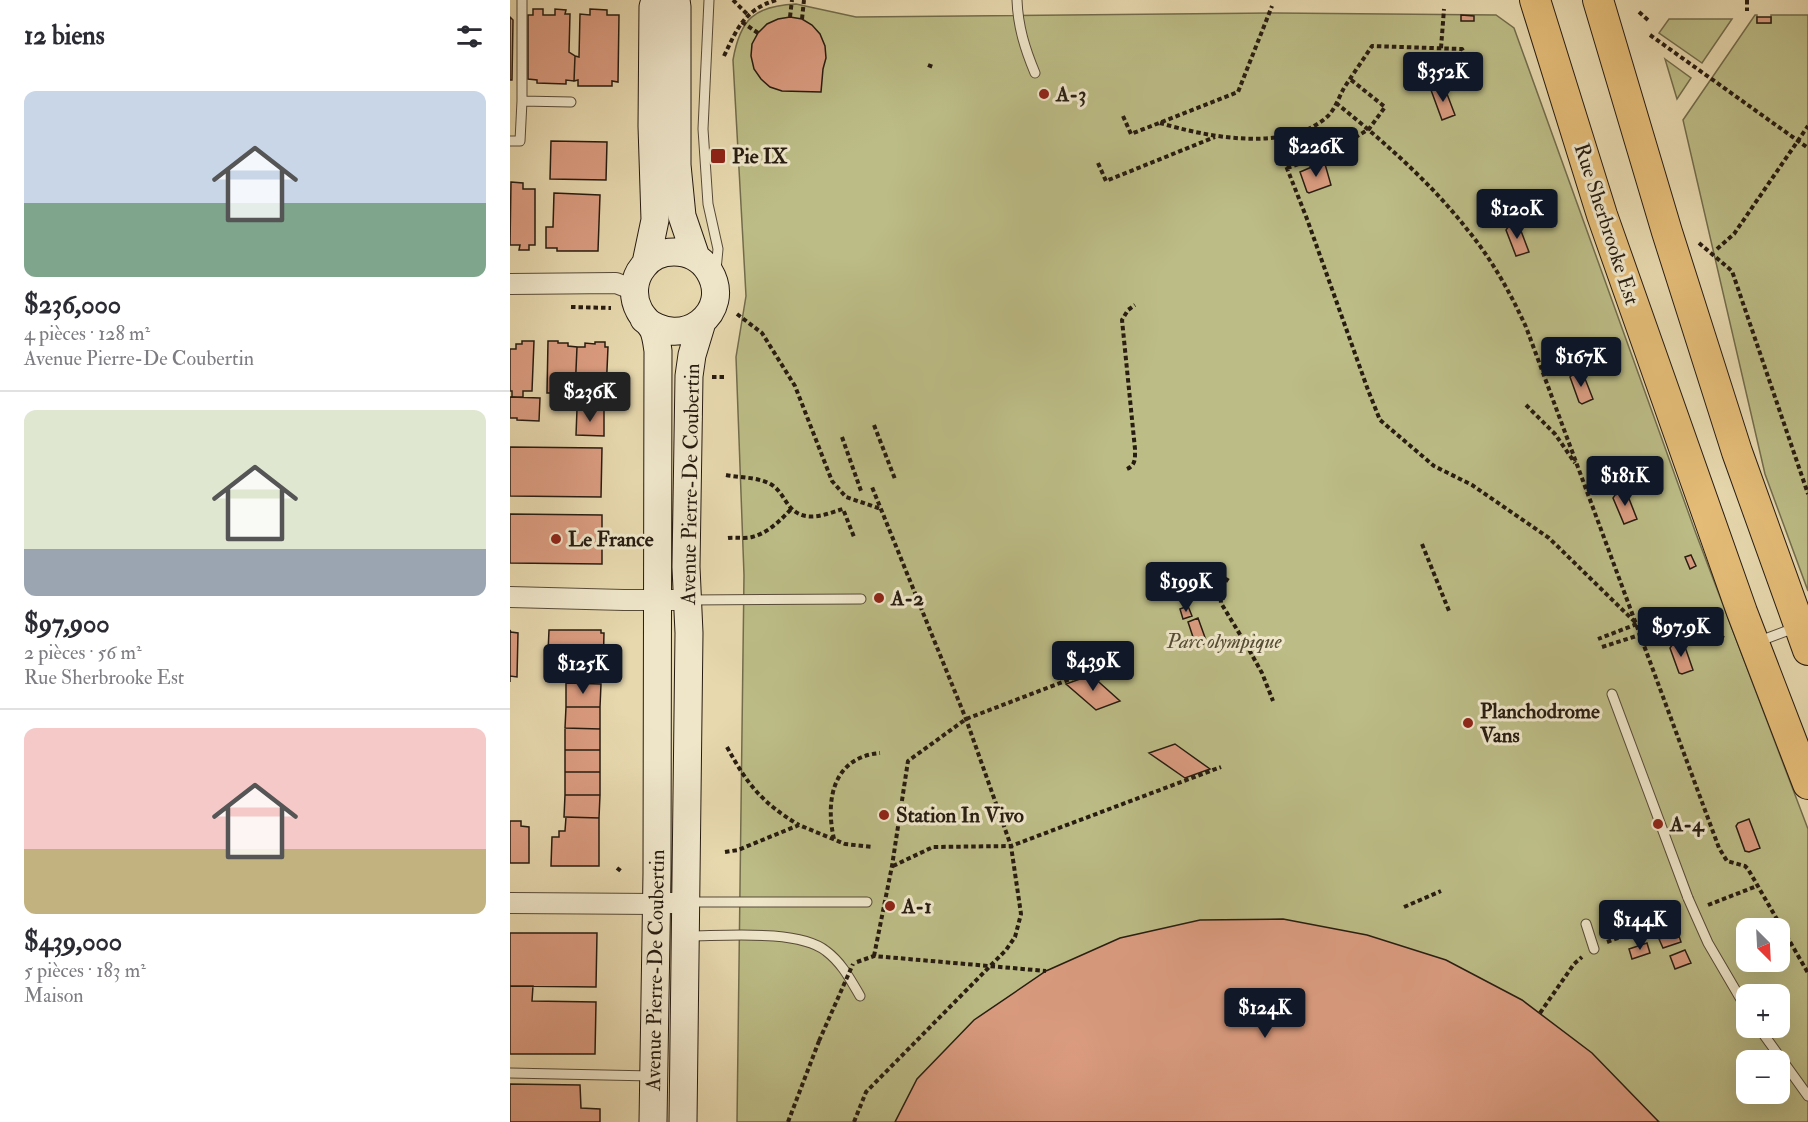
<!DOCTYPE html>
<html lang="fr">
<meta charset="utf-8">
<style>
body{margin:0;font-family:"IM FELL Double Pica",serif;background:#f2f2f3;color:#2b2b33;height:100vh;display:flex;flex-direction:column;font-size:22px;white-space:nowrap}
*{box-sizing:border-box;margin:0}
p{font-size:20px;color:#7c7c81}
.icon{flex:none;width:33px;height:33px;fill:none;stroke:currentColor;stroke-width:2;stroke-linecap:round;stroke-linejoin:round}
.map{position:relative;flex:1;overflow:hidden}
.sheet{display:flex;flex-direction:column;background:#fff;width:510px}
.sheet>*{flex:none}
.needle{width:39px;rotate:156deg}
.fabs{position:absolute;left:1226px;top:918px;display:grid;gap:12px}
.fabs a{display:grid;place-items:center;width:54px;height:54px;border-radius:12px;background:#fff;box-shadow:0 6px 24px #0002;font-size:30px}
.price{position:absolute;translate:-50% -51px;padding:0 14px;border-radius:6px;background:#111827;color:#fff;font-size:20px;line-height:39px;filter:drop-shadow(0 2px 3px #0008)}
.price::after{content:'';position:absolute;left:50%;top:36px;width:18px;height:14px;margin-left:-9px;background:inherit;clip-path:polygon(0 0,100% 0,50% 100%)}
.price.active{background:#222;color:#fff}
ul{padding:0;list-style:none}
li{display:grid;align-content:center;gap:12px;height:318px;padding:0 24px}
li+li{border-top:2px solid #e1e1e2}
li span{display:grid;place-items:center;height:186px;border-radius:12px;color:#555}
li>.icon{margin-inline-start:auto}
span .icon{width:108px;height:108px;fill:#fffc;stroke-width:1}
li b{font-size:26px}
h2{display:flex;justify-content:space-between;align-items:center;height:72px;padding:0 24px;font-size:26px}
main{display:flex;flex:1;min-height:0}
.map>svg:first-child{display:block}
.green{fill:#bcbc86;stroke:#726c4c;stroke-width:1.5;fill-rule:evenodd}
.building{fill:#db9c80;stroke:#271c11;stroke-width:1.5}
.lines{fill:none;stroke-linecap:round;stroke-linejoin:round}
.lane-casing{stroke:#574b38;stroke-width:11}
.street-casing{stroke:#574b38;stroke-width:22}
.secondary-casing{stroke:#271c11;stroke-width:29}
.primary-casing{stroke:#271c11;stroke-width:32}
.path{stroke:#271c11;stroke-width:4;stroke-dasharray:4.5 3;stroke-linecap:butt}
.lane{stroke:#efe6ca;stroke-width:9}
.street{stroke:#efe6ca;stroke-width:20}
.secondary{stroke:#efe6ca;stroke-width:27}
.primary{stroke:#e4bc77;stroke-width:30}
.lane-bridge-casing{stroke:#574b38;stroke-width:11;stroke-linecap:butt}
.path-bridge{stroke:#271c11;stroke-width:4;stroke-dasharray:4.5 3;stroke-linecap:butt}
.lane-bridge{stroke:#efe6ca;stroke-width:9}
.poi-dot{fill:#8f2418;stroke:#efe6ca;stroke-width:2}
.labels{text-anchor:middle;stroke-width:6;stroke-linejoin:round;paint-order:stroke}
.poi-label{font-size:21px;font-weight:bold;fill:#271c11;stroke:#efe6ca;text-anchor:start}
.street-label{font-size:21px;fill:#271c11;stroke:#efe6ca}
.park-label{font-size:21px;font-style:italic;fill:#544c34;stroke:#efe6ca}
</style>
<main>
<section class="sheet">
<h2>12 biens<svg class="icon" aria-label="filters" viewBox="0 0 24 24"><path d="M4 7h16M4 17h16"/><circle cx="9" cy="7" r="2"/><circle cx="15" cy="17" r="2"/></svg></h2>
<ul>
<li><span style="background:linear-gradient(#c9d6e8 60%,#7fa58c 0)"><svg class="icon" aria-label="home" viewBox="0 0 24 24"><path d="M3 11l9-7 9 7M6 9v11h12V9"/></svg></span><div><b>$236,000</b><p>4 pièces · 128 m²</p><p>Avenue Pierre-De Coubertin</p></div></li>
<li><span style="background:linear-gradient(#dfe7d0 75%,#9aa5b1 0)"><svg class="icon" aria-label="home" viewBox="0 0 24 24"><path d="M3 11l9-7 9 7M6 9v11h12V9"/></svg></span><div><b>$97,900</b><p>2 pièces · 56 m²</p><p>Rue Sherbrooke Est</p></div></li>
<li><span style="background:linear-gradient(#f6c9c9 65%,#c2b280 0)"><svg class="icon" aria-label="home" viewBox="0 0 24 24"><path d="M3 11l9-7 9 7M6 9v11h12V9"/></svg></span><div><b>$439,000</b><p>5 pièces · 183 m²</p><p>Maison</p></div></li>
</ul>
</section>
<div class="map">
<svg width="1298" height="1122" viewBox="0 0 1298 1122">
<rect width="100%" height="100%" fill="#e7d8ae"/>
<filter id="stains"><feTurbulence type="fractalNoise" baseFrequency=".00333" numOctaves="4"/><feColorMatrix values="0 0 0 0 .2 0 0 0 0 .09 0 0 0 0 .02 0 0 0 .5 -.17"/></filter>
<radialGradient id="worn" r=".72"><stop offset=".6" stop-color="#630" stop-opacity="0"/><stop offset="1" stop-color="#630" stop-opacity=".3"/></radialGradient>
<path class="green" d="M286,4L346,17L766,13L986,15L1004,28L1185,531L1298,829V1122H227L234,575L226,357L236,296L223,60C230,19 244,6 286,4ZM1236,928H1269V962H1236ZM1236,994H1269V1028H1236ZM1236,1060H1269V1094H1236Z
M1245,15H1247V23H1261V15H1298V591L1255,474L1173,120Z
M1159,19H1222L1192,63L1149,33Z
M1155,59L1181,78L1167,99Z"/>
<path class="building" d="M23,9H33V15H45V9L56,10L55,14H60L59,52L65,56L64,81L56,80V84L27,83V80L18,79V15H23Z
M80,9L97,10V15H109L108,82L102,81V86H68V80L64,81L65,56L69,57L70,14L80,15Z
M951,15L964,16V21H951Z
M0,17L3,20L2,80H0Z
M280,17L292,19L302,25L310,34L315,46L316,58L313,69L311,92L272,91L260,87L251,79L244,69L241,56L242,44L248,33L257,24L268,19Z
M1247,17H1261V23H1247Z
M934,86L945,115L932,120L921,90Z
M41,141L97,142L96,180L40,179Z
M811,163L815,164L821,185L799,193L797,192L790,172Z
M1,182L13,183V189H25V245H19V250H9L10,245H0Z
M44,193L90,195L88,251H47V248H36V227H43Z
M1008,223L1019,252L1006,256L996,230L998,227Z
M12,341H24L22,391H13V397H2V391H0V349H6V344H12Z
M38,341H48V343H58V346L67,347L65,393H58L57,400H46V393H37Z
M85,342H95V347H98L96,393L86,392L85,401H75V393H65L67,347H75V343L85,344Z
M1072,371L1083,399L1072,404L1069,402L1060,377L1062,375Z
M0,397L30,398L29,421L7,420V418H0Z
M67,409L94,410V436L66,435Z
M0,447L92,448L91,497L0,496Z
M1116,491L1127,519L1114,524L1103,498L1105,495Z
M0,514L92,515V564L0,563Z
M1181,555L1186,566L1180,569L1175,557Z
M678,606L682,616L673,619L670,609Z
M688,618L697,643L686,646L678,622Z
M0,630L1,632L8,633L7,677L0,676V682Z
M39,630H91V633H94L93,672H90V677L37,675Z
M1173,641L1183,670L1172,674L1169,673L1160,648L1162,645Z
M581,675L610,701L586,710L556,684Z
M56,683L91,684L90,707H56Z
M56,707H90V729L55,728Z
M55,728L90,729V750H55Z
M665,744L700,769L675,778L639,753Z
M55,750H90V772H55Z
M55,772H90V795H55Z
M55,795H90L89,818L54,817Z
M56,817L89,818V866H41L42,837H49V831H55Z
M1239,819L1250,848L1239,852L1235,851L1226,826L1228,823Z
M0,821H11V826L19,827V863H0Z
M773,919L857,935L936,960L1012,1000L1082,1053L1149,1122H385L407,1079L464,1020L536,971L610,938L690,920Z
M0,933H87L86,987L0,986Z
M1168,933L1171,942L1153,948L1149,939Z
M1137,943L1140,953L1122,959L1119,949Z
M1175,950L1181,963L1165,969L1160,956Z
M0,986H23L22,1001L86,1002L85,1054H0Z
M0,1084L70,1085L71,1108L90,1109V1122H0Z"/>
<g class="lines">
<g class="lane-casing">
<path id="lane" d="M199,0L193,129L198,204L208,249L206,270
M507,0C508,27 515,49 525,73
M12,101L61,102
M0,141H10L12,101V0
M179,600L351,599
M1247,642L1287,627
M1102,694L1178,898
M179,902H357
M1076,924L1084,949
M178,936C214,936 288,929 316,951C332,963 340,979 350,996
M1249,1028L1298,1096
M0,1073L142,1076"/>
</g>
<g class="street-casing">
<path id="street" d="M0,284L106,283L124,290
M0,597L114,600H178
M0,903L146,904L177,902"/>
</g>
<g class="secondary-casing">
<path id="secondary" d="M166,0L167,7V165L172,216L186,257
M136,263L145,220L142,126L143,7L145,0
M134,319C172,352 224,312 199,271C191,258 179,252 164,252C152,252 140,257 133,267C123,279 122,297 129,310C132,317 139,322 143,329C146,335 147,344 148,351L147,873L143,1122
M173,1122L179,633L176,567L179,376L182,355L192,322"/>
</g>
<g class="primary-casing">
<path id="primary" d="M1025,0L1092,215L1232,612L1298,784
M1088,0L1157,232L1227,452L1298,650"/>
</g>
<path class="path" d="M223,0L238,15
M1237,0V11
M1129,12L1138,20
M280,17L282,0
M292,19L294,0
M232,22L248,33
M1140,35L1298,148
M931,48L934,9
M214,56C227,29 234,10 266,0
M418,65L423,67
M826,103C871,139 920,182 956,228C981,258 1000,292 1016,327L1209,848L1217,861L1235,866L1238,869L1298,973
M613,116L621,134L728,92L762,6
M650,123C697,137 778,153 818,116C825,109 829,97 834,88C843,74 853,60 862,46L952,49L960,63
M779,136L818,154
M771,153L797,219L858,390L870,420L924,466L962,485L1039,538L1127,624L1088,639
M588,163L596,181L705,137
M777,168L818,154L859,129L875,107L840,79
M1189,243L1222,271L1298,494
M1207,249L1224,234L1298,126
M61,307L101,308
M227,314L252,333L285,386L322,481L336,497L371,509
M202,377H216
M1016,405L1045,434L1065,463
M364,425L385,479
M332,437L351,491
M617,469C626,465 625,458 625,449L612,320L618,310L625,305
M216,475C232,478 249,477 262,485C271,491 274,500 280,507C295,524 316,514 333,509L344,537
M218,538C226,537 235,539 242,537C258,533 271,520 281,509
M912,544L939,611
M718,578L710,590L711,603L737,646L752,673L763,701
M1134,643L1181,625L1214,638
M1092,647L1139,632L1181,615L1209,626
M217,747C237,784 252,803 289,825
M324,839C315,800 323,757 370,753
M215,852L228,850L289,825L335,844L363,847
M383,866L423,847L501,846L711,767
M107,868L112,872
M1198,905L1247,886
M894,907L931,891
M1097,942L1168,916
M364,956L382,866L398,761L456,719L584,670
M347,962L364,956L536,971
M1030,1013L1064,964L1072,957
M278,1122L309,1041
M344,1122L356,1092L496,950L505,937L511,914L501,846L456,719L362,487"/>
<use href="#lane" class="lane"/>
<use href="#street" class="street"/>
<use href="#secondary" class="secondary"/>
<use href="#primary" class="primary"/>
<g class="lane-bridge-casing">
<path id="lane-bridge" d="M1178,898L1198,943L1236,1008"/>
</g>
<path class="path-bridge" d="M309,1041L343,964"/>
<use href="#lane-bridge" class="lane-bridge"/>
</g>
<g class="poi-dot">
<circle cx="534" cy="94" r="6"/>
<rect x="200" y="148" width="16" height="16" rx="3"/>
<circle cx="46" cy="539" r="6"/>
<circle cx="369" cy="598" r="6"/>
<circle cx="958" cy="723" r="6"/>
<circle cx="374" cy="815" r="6"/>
<circle cx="1148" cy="824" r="6"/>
<circle cx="380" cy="906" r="6"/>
</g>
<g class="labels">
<g class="poi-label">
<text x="546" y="101">A-3</text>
<text x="222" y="163">Pie IX</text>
<text x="58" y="546">Le France</text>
<text x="381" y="605">A-2</text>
<text x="970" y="718">Planchodrome<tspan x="970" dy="24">Vans</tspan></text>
<text x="386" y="822">Station In Vivo</text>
<text x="1160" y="831">A-4</text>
<text x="392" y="913">A-1</text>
</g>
<g class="street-label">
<text transform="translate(1097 224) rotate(72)" y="7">Rue Sherbrooke Est</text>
<text transform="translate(180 484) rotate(-89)" y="7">Avenue Pierre-De Coubertin</text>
<text transform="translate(145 970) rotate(-89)" y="7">Avenue Pierre-De Coubertin</text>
</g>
<g class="park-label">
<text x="714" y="648">Parc olympique</text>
</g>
</g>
<rect width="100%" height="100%" filter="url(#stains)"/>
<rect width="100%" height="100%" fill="url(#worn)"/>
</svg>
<div class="fabs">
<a><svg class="needle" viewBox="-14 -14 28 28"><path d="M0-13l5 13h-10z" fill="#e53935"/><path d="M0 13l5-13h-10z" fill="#7c7c81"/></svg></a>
<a>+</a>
<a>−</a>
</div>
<b class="price" style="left:933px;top:103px">$352K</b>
<b class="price" style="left:806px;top:178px">$226K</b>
<b class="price" style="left:1007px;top:240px">$120K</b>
<b class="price" style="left:1071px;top:388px">$167K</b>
<b class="price active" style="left:80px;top:423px">$236K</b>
<b class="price" style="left:1115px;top:507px">$181K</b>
<b class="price" style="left:676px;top:613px">$199K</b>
<b class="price" style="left:1171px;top:658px">$97.9K</b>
<b class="price" style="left:583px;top:692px">$439K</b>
<b class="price" style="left:73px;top:695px">$125K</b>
<b class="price" style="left:1130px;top:951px">$144K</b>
<b class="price" style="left:755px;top:1039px">$124K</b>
</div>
</main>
